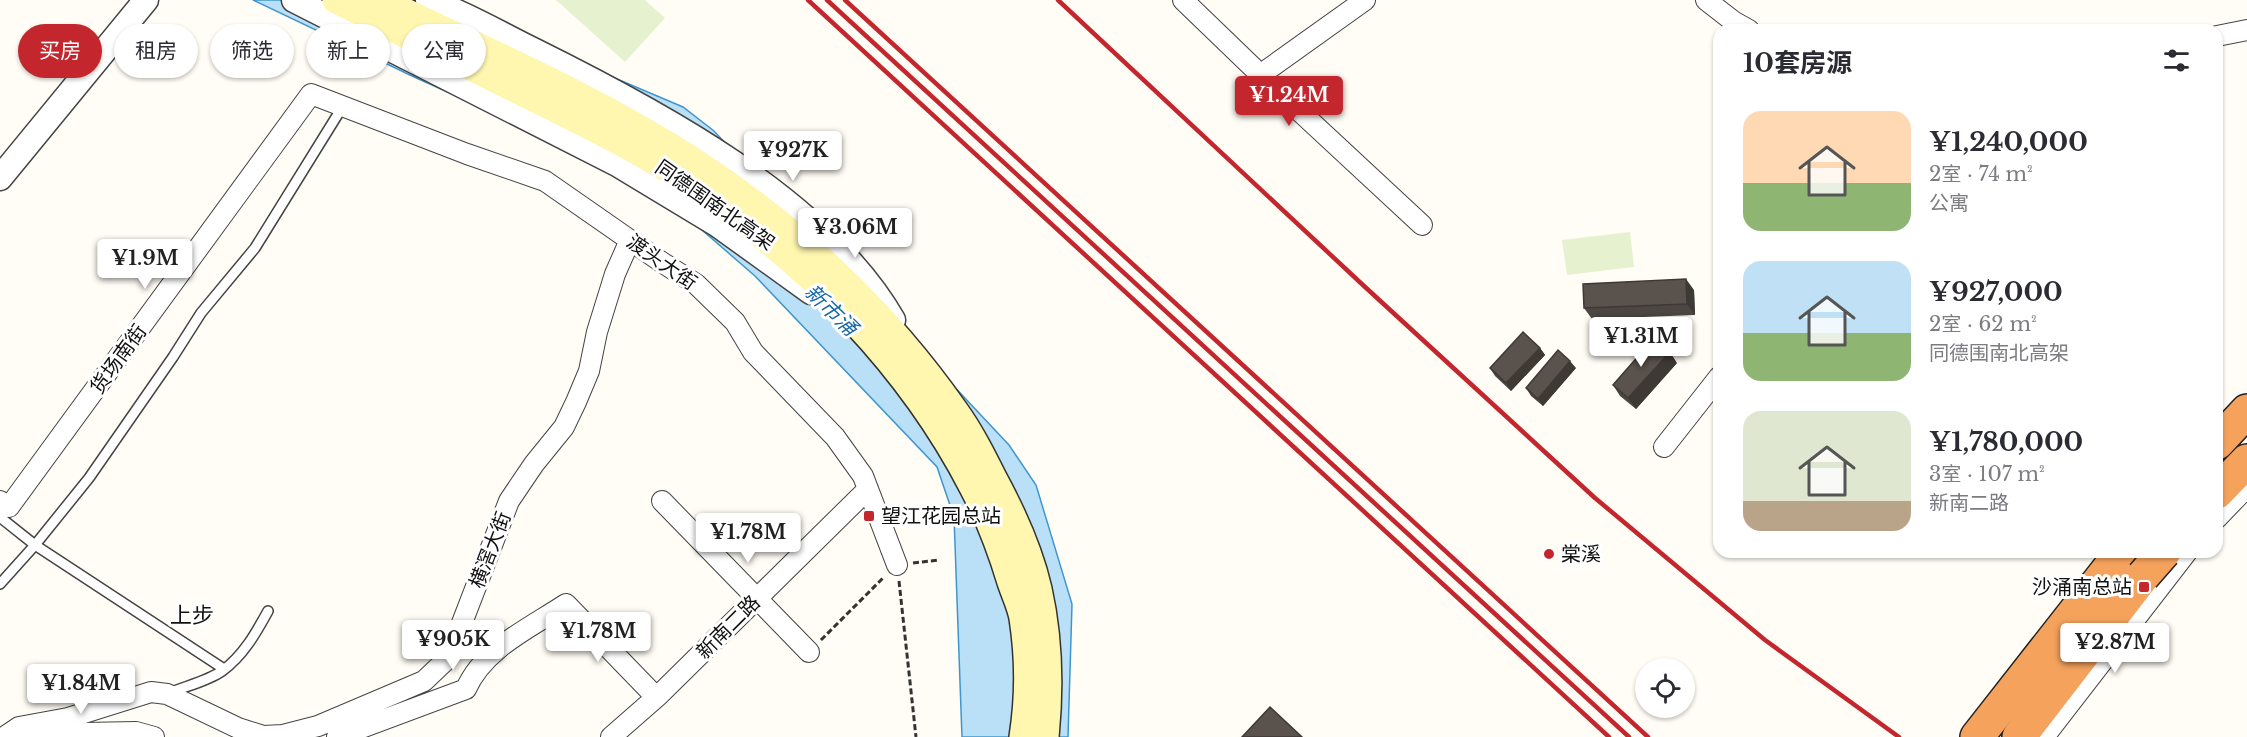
<!DOCTYPE html>
<html lang="zh">
<meta charset="utf-8">
<style>
body{margin:0;font-family:"Libre Baskerville","Noto Sans SC",serif;background:#f7f7f7;color:#2b2b33;height:100vh;display:flex;flex-direction:column;font-size:22px;white-space:nowrap}
*{box-sizing:border-box;margin:0}
p{font-size:20px;color:#7c7c81}
.icon{flex:none;width:33px;height:33px;fill:none;stroke:currentColor;stroke-width:2;stroke-linecap:round;stroke-linejoin:round}
.map{position:relative;flex:1;overflow:hidden}
.side{position:absolute;left:1713px;top:24px;width:510px;height:534px;display:flex;flex-direction:column;background:#fff;border-radius:18px;box-shadow:0 2px 4px #0004}
.side>*{flex:none}
.banner{position:absolute;left:18px;top:24px;width:570px;height:54px;display:flex;gap:12px}
.fabs{position:absolute;left:1635px;top:658px;display:grid;gap:12px}
.fabs a{display:grid;place-items:center;width:60px;height:60px;border-radius:50%;background:#fff;box-shadow:0 2px 4px #0004;font-size:30px}
.price{position:absolute;translate:-50% -51px;padding:0 14px;border-radius:6px;background:#fff;color:#222;font-size:20px;line-height:39px;filter:drop-shadow(0 2px 3px #0008)}
.price::after{content:'';position:absolute;left:50%;top:36px;width:18px;height:14px;margin-left:-9px;background:inherit;clip-path:polygon(0 0,100% 0,50% 100%)}
.price.current{background:#c4262e;color:#fff}
ul{padding:0;list-style:none}
li{display:flex;align-items:center;gap:18px;height:150px;padding:0 30px}
li span{display:grid;place-items:center;flex:none;width:168px;height:120px;border-radius:18px;color:#555}
li>.icon{margin-inline-start:auto}
span .icon{width:72px;height:72px;fill:#fffc;stroke-width:1}
li b{font-size:26px}
h2{display:flex;justify-content:space-between;align-items:center;height:72px;padding:0 30px;font-size:26px}
.chip{padding:0 21px;border-radius:27px;background:#fff;box-shadow:0 2px 4px #0004;font-size:21px;line-height:54px}
.chip.current{background:#c4262e;color:#fff}
.map>svg:first-child{display:block}
.pitch{fill:#e6f2cf}
.water{fill:#b9e0f7;stroke:#3f96cf;stroke-width:1.5}
.lines{fill:none;stroke-linecap:round;stroke-linejoin:round}
.service-casing{stroke:#444;stroke-width:12}
.minor-casing{stroke:#444;stroke-width:22}
.tertiary-casing{stroke:#444;stroke-width:27}
.secondary-casing{stroke:#333;stroke-width:30}
.motorway-casing{stroke:#222;stroke-width:36}
.path{stroke:#333;stroke-width:3;stroke-dasharray:6 3;stroke-linecap:butt}
.service{stroke:#fff;stroke-width:9}
.minor{stroke:#fff;stroke-width:20}
.tertiary{stroke:#fff;stroke-width:24}
.secondary{stroke:#fff6b0;stroke-width:27}
.motorway{stroke:#f5a25d;stroke-width:33}
.rail{stroke:#c4262e;stroke-width:4.5}
.motorway-bridge-casing{stroke:#222;stroke-width:36;stroke-linecap:butt}
.motorway-bridge{stroke:#f5a25d;stroke-width:33}
.wall{fill:#4d4742}
.shaded-wall{fill:#3f3936}
.building{fill:#5a524d;stroke:#3f3936;stroke-width:1.5}
.poi-dot{fill:#c4262e;stroke:#fff;stroke-width:2}
.labels{text-anchor:middle;stroke-width:6;stroke-linejoin:round;paint-order:stroke}
.street-label{font-size:20px;fill:#111;stroke:#fff}
.poi-label{font-size:20px;fill:#111;stroke:#fff;text-anchor:start}
.water-label{font-size:21px;font-style:italic;fill:#1768a6;stroke:#fff}
.quarter-label{font-size:22px;fill:#111;stroke:#fff}
</style>
<div class="map">
<svg width="2247" height="737" viewBox="0 0 2247 737">
<rect width="100%" height="100%" fill="#fffdf5"/>
<path class="pitch" d="M556,0H645L665,18L625,62Z
M1630,232L1634,267L1567,275L1562,240Z"/>
<path class="water" d="M253,0H423L485,23L683,107L714,131L1009,445L1036,485L1072,604L1068,737H962L954,517L937,467L755,276L657,191L575,150L410,75Z"/>
<g class="lines">
<g class="service-casing">
<path id="service" d="M9,507L1,518L35,545L224,669
M0,584L35,545L89,478L173,357L201,313L255,248L343,106
M169,693C186,686 208,681 222,671C243,656 256,633 268,611"/>
</g>
<g class="minor-casing">
<path id="minor" d="M1183,0L1268,82L1422,225
M1706,0L1733,21L1749,30
M2217,36L2247,30
M1260,75L1365,0
M1664,447L1719,377
M0,501L9,507L311,94L467,154L545,181L660,261L696,284L735,322L753,352L835,437L863,476L897,565
M662,501L809,652
M2217,518L2247,487
M32,734L136,732L154,737
M4,737L19,727L68,718L151,692L167,694L238,728L263,736L283,735L318,726L424,681L445,661L455,641L509,501L534,464L564,427L576,402L589,371L597,332L615,274L630,240
M337,737L466,689C484,648 530,628 566,604L656,697
M611,737L659,695L868,489
M2044,737L2187,552"/>
</g>
<g class="tertiary-casing">
<path id="tertiary" d="M294,0L617,164L718,225L811,292
M428,0C465,13 500,34 535,51C656,111 824,200 893,320
M0,178L146,0"/>
</g>
<g class="secondary-casing">
<path id="secondary" d="M336,0C399,31 462,63 525,94C584,123 642,151 696,187C810,264 910,365 973,487C989,517 1001,549 1011,582C1015,594 1021,606 1023,618C1029,657 1029,699 1023,737
M380,0C487,51 598,99 698,164C797,229 886,313 954,410C970,432 982,456 994,480C1013,515 1029,550 1038,589C1049,638 1050,687 1045,737"/>
</g>
<g class="motorway-casing">
<path id="motorway" d="M2217,443L2247,411
M2217,492L2247,461
M1977,737L2122,552
M2019,737L2143,576"/>
</g>
<path class="path" d="M913,563L939,560
M899,581L916,737
M821,640L884,577"/>
<use href="#service" class="service"/>
<use href="#minor" class="minor"/>
<use href="#tertiary" class="tertiary"/>
<use href="#secondary" class="secondary"/>
<use href="#motorway" class="motorway"/>
<path class="rail" d="M808,0L1609,737
M827,0L1629,737
M845,0L1648,737
M1058,0L1364,286L1595,498L1765,640L1899,737"/>
<g class="motorway-bridge-casing">
<path id="motorway-bridge" d="M2143,576L2164,552"/>
</g>
<use href="#motorway-bridge" class="motorway-bridge"/>
</g>
<path class="wall" d="M1694,290L1695,315L1592,319L1584,308Z
M1540,348L1545,355L1511,391L1495,376L1490,368Z
M1677,363L1636,409L1620,396L1613,385Z
M1576,368L1543,406L1531,396L1526,388Z"/>
<path class="shaded-wall" d="M1686,279L1694,290L1695,315L1687,304Z
M1540,348L1545,355L1511,391L1506,383Z
M1670,352L1677,363L1636,409L1628,398Z
M1570,361L1576,368L1543,406L1538,399Z"/>
<path class="building" d="M1686,279L1687,304L1584,308L1583,284Z
M1523,332L1540,348L1506,383L1490,368Z
M1654,338L1670,352L1628,398L1613,385Z
M1558,350L1570,361L1538,399L1526,388Z
M1270,707L1302,737H1242Z"/>
<g class="poi-dot">
<rect x="863" y="510" width="12" height="12" rx="3"/>
<circle cx="1549" cy="554" r="6"/>
<rect x="2138" y="581" width="12" height="12" rx="3"/>
</g>
<g class="labels">
<g class="street-label">
<text transform="translate(715 205) rotate(35)" y="7">同德围南北高架</text>
<text transform="translate(662 262) rotate(35)" y="7">渡头大街</text>
<text transform="translate(118 359) rotate(-54)" y="7">货场南街</text>
<text transform="translate(490 550) rotate(-69)" y="7">横滘大街</text>
<text transform="translate(728 627) rotate(-45)" y="7">新南二路</text>
</g>
<g class="poi-label">
<text x="881" y="523">望江花园总站</text>
<text x="1561" y="561">棠溪</text>
<text x="2132" y="594" text-anchor="end">沙涌南总站</text>
</g>
<g class="water-label">
<text transform="translate(831 310) rotate(44)" y="7">新市涌</text>
</g>
<g class="quarter-label">
<text x="192" y="623">上步</text>
</g>
</g>
</svg>
<div class="fabs">
<a><svg class="icon" aria-label="locate" viewBox="0 0 24 24"><circle cx="12" cy="12" r="6"/><path d="M12 2v4M12 18v4M2 12h4M18 12h4"/></svg></a>
</div>
<b class="price current" style="left:1289px;top:127px">¥1.24M</b>
<b class="price" style="left:793px;top:182px">¥927K</b>
<b class="price" style="left:855px;top:259px">¥3.06M</b>
<b class="price" style="left:145px;top:290px">¥1.9M</b>
<b class="price" style="left:1641px;top:368px">¥1.31M</b>
<b class="price" style="left:748px;top:564px">¥1.78M</b>
<b class="price" style="left:598px;top:663px">¥1.78M</b>
<b class="price" style="left:453px;top:671px">¥905K</b>
<b class="price" style="left:2115px;top:674px">¥2.87M</b>
<b class="price" style="left:81px;top:715px">¥1.84M</b>
<div class="banner">
<a class="chip current">买房</a>
<a class="chip">租房</a>
<a class="chip">筛选</a>
<a class="chip">新上</a>
<a class="chip">公寓</a>
</div>
<section class="side">
<h2>10套房源<svg class="icon" aria-label="filters" viewBox="0 0 24 24"><path d="M4 7h16M4 17h16"/><circle cx="9" cy="7" r="2"/><circle cx="15" cy="17" r="2"/></svg></h2>
<ul>
<li><span style="background:linear-gradient(#ffd9b3 60%,#8fb573 0)"><svg class="icon" aria-label="home" viewBox="0 0 24 24"><path d="M3 11l9-7 9 7M6 9v11h12V9"/></svg></span><div><b>¥1,240,000</b><p>2室 · 74 m²</p><p>公寓</p></div></li>
<li><span style="background:linear-gradient(#bfe0f5 60%,#8fb573 0)"><svg class="icon" aria-label="home" viewBox="0 0 24 24"><path d="M3 11l9-7 9 7M6 9v11h12V9"/></svg></span><div><b>¥927,000</b><p>2室 · 62 m²</p><p>同德围南北高架</p></div></li>
<li><span style="background:linear-gradient(#dfe7d0 75%,#b9a48a 0)"><svg class="icon" aria-label="home" viewBox="0 0 24 24"><path d="M3 11l9-7 9 7M6 9v11h12V9"/></svg></span><div><b>¥1,780,000</b><p>3室 · 107 m²</p><p>新南二路</p></div></li>
</ul>
</section>
</div>
